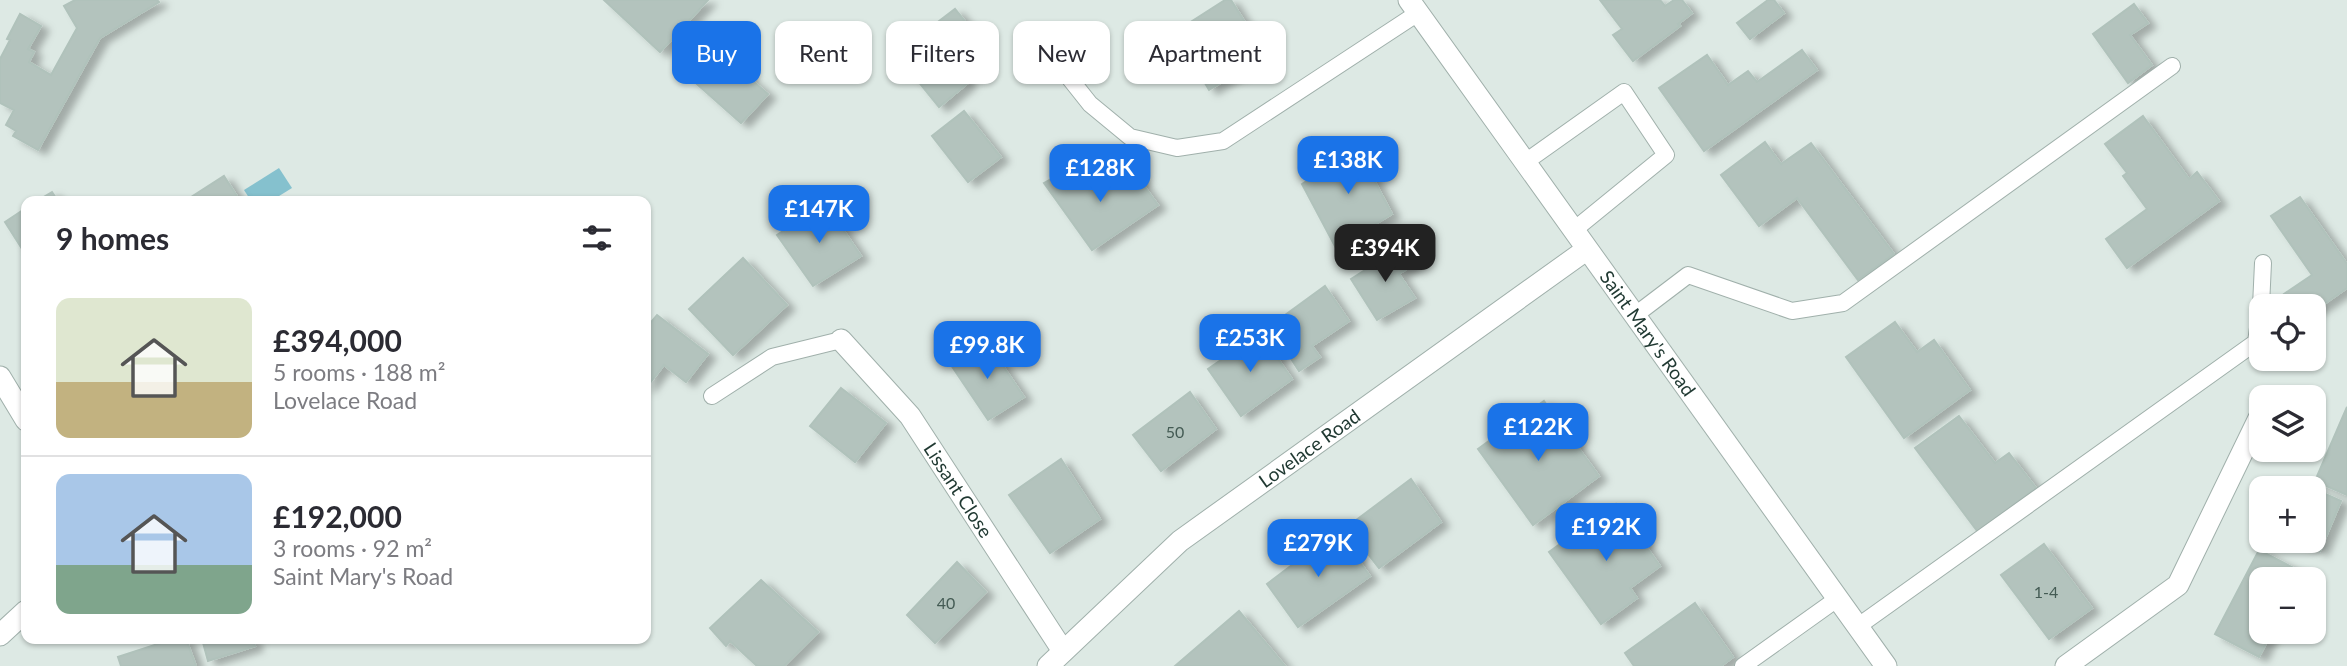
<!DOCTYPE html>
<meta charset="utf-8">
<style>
body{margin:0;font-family:Lato,sans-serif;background:#f7f7f7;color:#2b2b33;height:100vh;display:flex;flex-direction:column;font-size:26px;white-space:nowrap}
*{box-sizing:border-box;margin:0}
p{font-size:23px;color:#7c7c81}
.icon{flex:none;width:38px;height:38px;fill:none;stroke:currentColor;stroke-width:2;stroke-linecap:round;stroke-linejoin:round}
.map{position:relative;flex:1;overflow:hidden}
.drawer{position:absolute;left:21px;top:196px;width:630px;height:448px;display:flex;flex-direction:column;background:#fff;border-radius:14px;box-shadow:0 2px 5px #0004}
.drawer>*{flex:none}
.top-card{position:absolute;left:672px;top:21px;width:665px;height:63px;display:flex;gap:14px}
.buttons{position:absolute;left:2249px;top:294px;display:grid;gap:14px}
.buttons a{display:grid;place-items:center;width:77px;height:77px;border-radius:14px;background:#fff;box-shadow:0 2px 5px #0004;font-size:35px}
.price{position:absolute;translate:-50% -60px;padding:0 16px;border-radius:14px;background:#1a73e8;color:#fff;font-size:23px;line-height:46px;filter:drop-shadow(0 2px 4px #0008)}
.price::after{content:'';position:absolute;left:50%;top:42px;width:21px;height:16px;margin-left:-10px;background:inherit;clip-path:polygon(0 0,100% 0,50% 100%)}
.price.on{background:#222;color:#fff}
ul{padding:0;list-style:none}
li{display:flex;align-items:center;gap:21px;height:175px;padding:0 35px}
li+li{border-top:2px solid #e1e1e2}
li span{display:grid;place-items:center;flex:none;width:196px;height:140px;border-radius:14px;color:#555}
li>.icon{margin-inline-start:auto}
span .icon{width:84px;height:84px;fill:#fffc;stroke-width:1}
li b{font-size:30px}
h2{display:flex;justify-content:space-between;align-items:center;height:84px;padding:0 35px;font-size:30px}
.chip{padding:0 24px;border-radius:14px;background:#fff;box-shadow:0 2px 5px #0004;font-size:24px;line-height:63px}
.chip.on{background:#1a73e8;color:#fff}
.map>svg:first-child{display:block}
.water{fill:#85c1ce}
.building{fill:#b3c3bd;stroke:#b0c2bb;stroke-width:2;filter:url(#shadow)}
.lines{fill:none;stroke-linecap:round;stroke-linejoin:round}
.service-casing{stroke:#a0b0ab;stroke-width:18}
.minor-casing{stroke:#a0b0ab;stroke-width:23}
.tertiary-casing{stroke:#a0b0ab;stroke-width:23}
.service{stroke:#fff;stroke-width:16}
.minor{stroke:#fff;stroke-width:21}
.tertiary{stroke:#fff;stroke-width:21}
.labels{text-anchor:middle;stroke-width:6;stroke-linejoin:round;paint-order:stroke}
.number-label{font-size:16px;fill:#445b54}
.street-label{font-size:19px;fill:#1f3831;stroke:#edf6f2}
</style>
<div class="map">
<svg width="2347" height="666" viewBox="0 0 2347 666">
<defs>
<filter id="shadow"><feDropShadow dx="8" dy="4.5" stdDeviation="3.5" flood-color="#0004"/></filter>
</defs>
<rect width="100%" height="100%" fill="#dde9e4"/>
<path class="water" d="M279,168L292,188L271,201H251L244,190Z"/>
<path class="building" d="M75,0H157L159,2L100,38L38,150L13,136L16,131L6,125L14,110L0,103V59L10,40L7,39L20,14L41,26L28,49L34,52L29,62L51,75L77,28L64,6Z
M604,0H708L660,52Z
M1225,0H1231L1248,27L1222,40L1241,71L1209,90L1175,32Z
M1600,0H1660L1665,6L1674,0H1682L1692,13L1678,24L1680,26L1633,61L1613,35L1622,29Z
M1768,0H1774L1784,13L1750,39L1737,23Z
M2134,4L2148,23L2130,35L2152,65L2128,83L2093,34Z
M955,9L977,36L949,57L969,82L939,107L896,54Z
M716,49L768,94L741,123L690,78Z
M1802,50L1817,70L1704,151L1659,88L1707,55L1728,85L1748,71L1757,82Z
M964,111L1001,157L968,182L932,136Z
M2143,116L2189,179L2197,172L2219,201L2127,268L2106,239L2147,209L2123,176L2127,173L2105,144Z
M1368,141L1379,158L1367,167L1392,214L1336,248L1302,184Z
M1765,142L1781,164L1811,143L1894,254L1858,280L1797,198L1759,226L1721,175Z
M1076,165L1097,196L1133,171L1158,205L1092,250L1044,183Z
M224,176L240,201H185Z
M52,192L58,201H37Z
M2300,197L2347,264V288L2314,311V306H2293L2284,294L2312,275L2271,216Z
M825,203L861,256L813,286L777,235Z
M26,208V255L5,222Z
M1401,247L1413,265L1399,274L1415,298L1377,320L1351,279Z
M743,258L787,305L733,355L689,309Z
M1325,286L1349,321L1312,346L1320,357L1299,371L1270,326Z
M657,315L708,354L686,382L664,365L646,388V328Z
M1895,322L1917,352L1934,340L1970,390L1904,438L1846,357Z
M1260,333L1292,379L1241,416L1208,369Z
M986,341L1024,397L988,420L951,365Z
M841,388L886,423L855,462L810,426Z
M1190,392L1216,429L1161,471L1133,435Z
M1544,401L1599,476L1533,525L1478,449Z
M2347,407V495L2315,481Z
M1959,416L1995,463L2009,453L2036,488L1978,532L1915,448Z
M1061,459L1100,519L1050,553L1009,495Z
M1411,479L1441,522L1379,568L1347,527Z
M2314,489L2341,501L2320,551L2296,541H2314Z
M1616,504L1660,566L1630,588L1637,598L1601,624L1549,552Z
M1337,531L1370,576L1298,627L1267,584Z
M2044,544L2092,608L2049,639L2001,575Z
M2259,550L2303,573L2300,579H2261V632H2272L2259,657L2215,634Z
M957,562L986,592L935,643L907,615Z
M761,580L818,632L784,666H757L730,641L726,646L710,628Z
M1695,603L1733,657L1721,666H1634L1625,653Z
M1239,611L1285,666H1175Z
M173,639H186L196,666H121L118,657Z
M202,639H253L255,646L208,661Z"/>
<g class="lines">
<g class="service-casing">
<path id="service" d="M1059,65L1090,104L1130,137L1177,148L1223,141L1418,13
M1524,163L1624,92L1666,155L1574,230
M2261,306L2263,263
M1634,316L1688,275L1792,311L1843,303L2172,66
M712,396L772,357L841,340
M1857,627L2256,342L2261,307
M1743,666L1837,599"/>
</g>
<g class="minor-casing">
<g id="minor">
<path id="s1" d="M841,340L910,416L1063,651"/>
<path d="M0,377L26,420"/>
<path d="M0,635L26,611"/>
<path id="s2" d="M1048,666L1180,541L1586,250"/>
<path d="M2066,666L2178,585L2261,414"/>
</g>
</g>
<g class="tertiary-casing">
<g id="tertiary">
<path id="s3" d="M1409,0L1886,666"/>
</g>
</g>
<use href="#service" class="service"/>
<use href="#minor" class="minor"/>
<use href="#tertiary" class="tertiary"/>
</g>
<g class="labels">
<g class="number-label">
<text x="1175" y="438">50</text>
<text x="2046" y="598">1-4</text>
<text x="946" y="609">40</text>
</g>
<g class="street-label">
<text dy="7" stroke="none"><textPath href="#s3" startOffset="410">Saint Mary's Road</textPath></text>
<text dy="7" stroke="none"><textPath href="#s2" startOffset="341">Lovelace Road</textPath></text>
<text dy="7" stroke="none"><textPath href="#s1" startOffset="191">Lissant Close</textPath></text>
</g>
</g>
</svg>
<div class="buttons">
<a><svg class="icon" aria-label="locate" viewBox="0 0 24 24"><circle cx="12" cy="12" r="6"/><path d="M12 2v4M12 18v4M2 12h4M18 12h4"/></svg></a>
<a><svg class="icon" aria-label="layers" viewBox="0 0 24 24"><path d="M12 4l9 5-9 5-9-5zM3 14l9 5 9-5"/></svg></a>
<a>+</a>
<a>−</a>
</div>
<b class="price" style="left:1348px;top:196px">£138K</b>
<b class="price" style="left:1100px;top:204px">£128K</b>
<b class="price" style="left:819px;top:245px">£147K</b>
<b class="price on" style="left:1385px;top:284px">£394K</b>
<b class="price" style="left:1250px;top:374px">£253K</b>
<b class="price" style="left:987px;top:381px">£99.8K</b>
<b class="price" style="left:1538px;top:463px">£122K</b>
<b class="price" style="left:1606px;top:563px">£192K</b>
<b class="price" style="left:1318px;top:579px">£279K</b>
<div class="top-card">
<a class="chip on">Buy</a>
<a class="chip">Rent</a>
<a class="chip">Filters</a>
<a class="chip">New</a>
<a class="chip">Apartment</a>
</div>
<section class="drawer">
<h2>9 homes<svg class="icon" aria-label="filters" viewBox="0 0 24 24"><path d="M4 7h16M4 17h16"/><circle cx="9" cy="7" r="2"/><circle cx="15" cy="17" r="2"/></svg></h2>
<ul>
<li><span style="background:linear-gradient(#dfe7d0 60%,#c2b280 0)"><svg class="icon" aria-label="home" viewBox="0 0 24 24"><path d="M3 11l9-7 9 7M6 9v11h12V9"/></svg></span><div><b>£394,000</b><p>5 rooms · 188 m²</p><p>Lovelace Road</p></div></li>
<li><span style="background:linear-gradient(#a9c7e8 65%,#7fa58c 0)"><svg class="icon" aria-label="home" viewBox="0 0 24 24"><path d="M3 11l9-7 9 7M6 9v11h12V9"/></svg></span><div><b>£192,000</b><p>3 rooms · 92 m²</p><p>Saint Mary's Road</p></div></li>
</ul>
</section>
</div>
